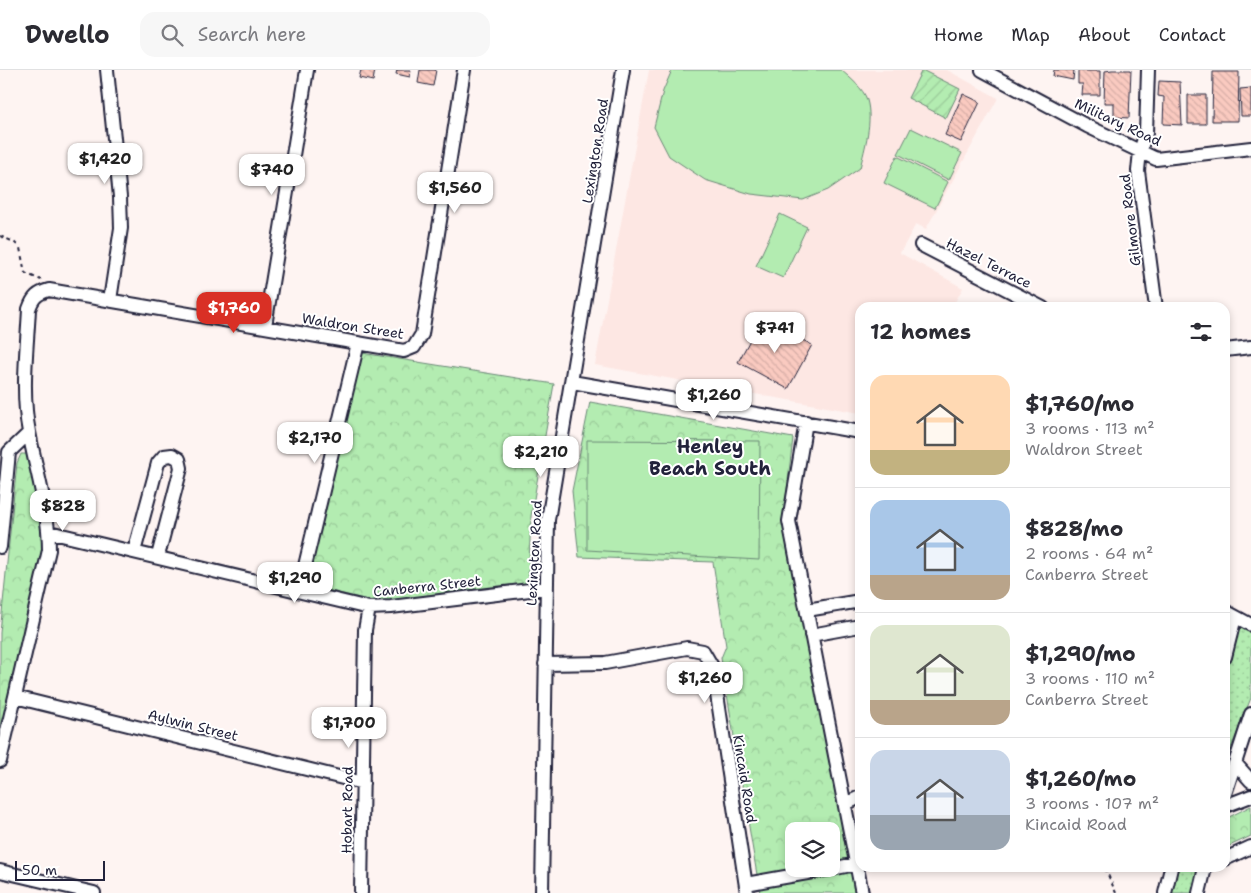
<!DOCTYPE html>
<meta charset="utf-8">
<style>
body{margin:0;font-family:"Shantell Sans",sans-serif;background:#f7f7f7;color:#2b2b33;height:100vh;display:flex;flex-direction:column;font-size:19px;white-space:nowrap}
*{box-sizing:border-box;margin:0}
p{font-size:16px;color:#7c7c81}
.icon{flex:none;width:28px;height:28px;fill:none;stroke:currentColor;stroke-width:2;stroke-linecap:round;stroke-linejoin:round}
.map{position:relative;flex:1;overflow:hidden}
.sheet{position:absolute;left:855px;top:232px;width:375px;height:570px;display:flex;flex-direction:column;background:#fff;border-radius:15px;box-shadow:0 2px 8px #0003}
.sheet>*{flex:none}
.buttons{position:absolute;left:785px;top:752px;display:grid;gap:10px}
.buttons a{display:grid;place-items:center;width:55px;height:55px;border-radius:10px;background:#fff;box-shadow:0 2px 8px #0003;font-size:25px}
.scale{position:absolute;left:15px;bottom:12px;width:90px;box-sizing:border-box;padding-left:5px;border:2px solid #22223b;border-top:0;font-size:14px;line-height:18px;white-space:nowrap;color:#22223b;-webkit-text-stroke:4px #fff;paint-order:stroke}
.price{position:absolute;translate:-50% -42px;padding:0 11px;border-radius:10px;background:#fff;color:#222;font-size:16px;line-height:32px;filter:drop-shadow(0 1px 2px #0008)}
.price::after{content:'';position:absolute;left:50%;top:30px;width:15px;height:11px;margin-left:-8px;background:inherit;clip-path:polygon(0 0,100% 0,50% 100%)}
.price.on{background:#d93025;color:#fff}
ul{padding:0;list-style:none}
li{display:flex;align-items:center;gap:15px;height:125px;padding:0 15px}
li+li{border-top:1px solid #e1e1e2}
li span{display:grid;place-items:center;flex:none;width:140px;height:100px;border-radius:15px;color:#555}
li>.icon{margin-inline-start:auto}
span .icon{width:60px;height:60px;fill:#fffc;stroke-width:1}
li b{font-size:21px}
h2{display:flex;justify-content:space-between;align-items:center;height:60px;padding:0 15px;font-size:21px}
header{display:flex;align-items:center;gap:30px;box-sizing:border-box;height:70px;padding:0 25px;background:#fff;border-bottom:1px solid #e1e1e2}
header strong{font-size:24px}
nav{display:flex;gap:28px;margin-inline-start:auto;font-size:18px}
.search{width:350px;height:45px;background:#f7f7f7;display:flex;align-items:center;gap:12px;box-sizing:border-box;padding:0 18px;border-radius:15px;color:#7c7c81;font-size:19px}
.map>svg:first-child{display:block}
.built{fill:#fde7e3}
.grass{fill:url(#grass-dots);stroke:#6a8776}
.forest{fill:url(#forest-crowns);stroke:#6a8776;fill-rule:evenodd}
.garden{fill:url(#garden-furrows);stroke:#6a8776}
.pitch{fill:#b3ecb1;stroke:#6a8776}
.building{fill:url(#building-back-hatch);stroke:#22223b}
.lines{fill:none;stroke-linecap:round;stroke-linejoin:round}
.minor-casing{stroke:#22223b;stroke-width:16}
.path{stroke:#22223b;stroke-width:2;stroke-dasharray:4 4;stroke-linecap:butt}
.minor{stroke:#fff;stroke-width:12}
.labels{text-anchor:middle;stroke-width:4;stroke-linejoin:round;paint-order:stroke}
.street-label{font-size:14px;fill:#22223b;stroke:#fff}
.district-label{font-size:19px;font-weight:bold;fill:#22223b;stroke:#fff}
</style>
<header>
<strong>Dwello</strong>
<div class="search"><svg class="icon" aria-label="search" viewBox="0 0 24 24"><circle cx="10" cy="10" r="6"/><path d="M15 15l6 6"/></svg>Search here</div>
<nav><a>Home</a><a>Map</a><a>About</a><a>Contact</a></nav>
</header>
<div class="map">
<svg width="1251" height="823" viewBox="0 0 1251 823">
<defs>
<pattern id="grass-dots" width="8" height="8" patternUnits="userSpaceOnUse" patternTransform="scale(1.25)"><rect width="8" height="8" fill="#b3ecb1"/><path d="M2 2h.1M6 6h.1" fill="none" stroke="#9aca99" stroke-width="1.8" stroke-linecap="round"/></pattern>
<pattern id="forest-crowns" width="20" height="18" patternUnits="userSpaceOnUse" patternTransform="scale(1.25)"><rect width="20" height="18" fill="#b3ecb1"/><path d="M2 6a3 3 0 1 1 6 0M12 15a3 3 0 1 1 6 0" fill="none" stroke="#9aca99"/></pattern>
<pattern id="garden-furrows" width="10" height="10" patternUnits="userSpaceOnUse" patternTransform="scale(1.25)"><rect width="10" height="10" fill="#b3ecb1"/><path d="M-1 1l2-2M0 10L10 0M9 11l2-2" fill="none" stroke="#9aca99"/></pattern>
<pattern id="building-back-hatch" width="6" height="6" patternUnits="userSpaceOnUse" patternTransform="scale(1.25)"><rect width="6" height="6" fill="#facac0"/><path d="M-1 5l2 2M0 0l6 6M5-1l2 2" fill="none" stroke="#d6ada6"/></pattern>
</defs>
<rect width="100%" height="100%" fill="#fef4f2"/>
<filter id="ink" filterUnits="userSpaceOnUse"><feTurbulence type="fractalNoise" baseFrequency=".02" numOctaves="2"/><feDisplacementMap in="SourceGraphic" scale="10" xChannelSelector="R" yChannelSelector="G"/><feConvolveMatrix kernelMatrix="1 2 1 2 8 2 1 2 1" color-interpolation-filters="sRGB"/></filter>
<g filter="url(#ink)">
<path class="built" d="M649,0H947L998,28L926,159L916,154L900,183L963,218L952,237L860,238V343L595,295Z"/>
<path class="grass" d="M1238,556L1251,563V628L1225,693V604Z
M1175,798H1198L1192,823H1168Z"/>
<path class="forest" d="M362,283L554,314L531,446L528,516L380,533L307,515Z
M590,332L793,368L783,453L855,823H760L721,588L726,576L713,492L579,487L572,421ZM794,761H831V799H794Z
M21,384H27L29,388L45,479L3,662H0V563L17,393Z
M1251,736V766L1225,778V749Z"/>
<path class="garden" d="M922,0L960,19L946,48L908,28Z"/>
<path class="pitch" d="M672,0H841C849,7 864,19 867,30C873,51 865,77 860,98L828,120L803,130L751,124L705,110L669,86L654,57L663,21Z
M911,58L962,83L949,110L898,84Z
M897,86L948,112L935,138L884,113Z
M780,144L807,157L783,208L756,196Z
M587,370L760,371L759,490L587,480Z"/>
<path class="building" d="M361,0H375L373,11L359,8Z
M397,0H411L410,7L396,4Z
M420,0H436L433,16L418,13Z
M1054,0H1074L1073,10L1053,6Z
M1112,0H1131L1129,48L1114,47V33H1104L1105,1Z
M1078,1H1100V25H1082L1083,14H1078Z
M1213,2H1239L1238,51H1212Z
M1159,11L1180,12L1182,55L1163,54L1164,27L1158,26Z
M1251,18V46H1241L1240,19Z
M963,24L980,32L961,72L945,65Z
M1188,25H1206V54H1188Z
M762,248L812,275L788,319L738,292Z"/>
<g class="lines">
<g class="minor-casing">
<path id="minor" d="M107,0L120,127L121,158L110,230
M982,0L1087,56L1156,89L1251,78
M1148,0L1146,63L1140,81L1138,101L1156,238
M921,175L1043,238
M265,256L307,0
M1225,280L1251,277
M572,312L860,362
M806,352L789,451L862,823
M49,462L369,538L391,537L546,518
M0,477L9,382L29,363
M134,482L158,393L164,386L172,385L179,389L181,398L158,486
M299,521L358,273
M807,540L860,531
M1225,541L1251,555
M811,565L860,556
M1225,587L1235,547
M545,594L605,593L687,578L703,581L713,598L747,823
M15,627L363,713
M0,691L49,480C49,440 36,401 29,362C21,322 27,279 29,239C33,227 38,223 49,220L404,281L414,277L422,264L464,0
M1235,693L1251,711
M1225,724L1251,644
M845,734L860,727
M1225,736L1251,726
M1225,789L1251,777
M831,799L856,794
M0,801L94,823
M746,814L830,799
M361,823L365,560L369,538
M542,823L548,450L623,0
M1165,823L1171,798
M1199,823L1205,798"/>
</g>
<path class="path" d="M0,166L14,172L20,178L25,203L41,210
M1105,798L1116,823"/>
<use href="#minor" class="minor"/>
</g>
</g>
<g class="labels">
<g class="street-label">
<text transform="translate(1118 52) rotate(25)" y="5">Military Road</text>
<text transform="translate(595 81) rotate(-81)" y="5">Lexington Road</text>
<text transform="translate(1130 150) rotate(-97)" y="5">Gilmore Road</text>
<text transform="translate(989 193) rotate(27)" y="5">Hazel Terrace</text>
<text transform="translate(353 256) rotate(9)" y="5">Waldron Street</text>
<text transform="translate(534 483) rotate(-87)" y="5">Lexington Road</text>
<text transform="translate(427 516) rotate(-6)" y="5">Canberra Street</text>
<text transform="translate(193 655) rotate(14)" y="5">Aylwin Street</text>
<text transform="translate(745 709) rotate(81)" y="5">Kincaid Road</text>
<text transform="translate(347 740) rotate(-89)" y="5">Hobart Road</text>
</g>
<g class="district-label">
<text x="710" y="383">Henley<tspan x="710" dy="22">Beach South</tspan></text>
</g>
</g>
</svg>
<div class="buttons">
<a><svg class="icon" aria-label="layers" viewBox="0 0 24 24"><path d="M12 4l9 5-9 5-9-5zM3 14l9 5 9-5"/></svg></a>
</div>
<div class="scale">50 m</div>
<b class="price" style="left:105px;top:115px">$1,420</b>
<b class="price" style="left:272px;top:126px">$740</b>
<b class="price" style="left:455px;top:144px">$1,560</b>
<b class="price on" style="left:234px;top:264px">$1,760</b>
<b class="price" style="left:775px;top:284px">$741</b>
<b class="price" style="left:714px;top:351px">$1,260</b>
<b class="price" style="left:315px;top:394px">$2,170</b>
<b class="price" style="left:541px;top:408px">$2,210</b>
<b class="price" style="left:63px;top:462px">$828</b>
<b class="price" style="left:295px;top:534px">$1,290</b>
<b class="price" style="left:705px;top:634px">$1,260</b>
<b class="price" style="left:349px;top:679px">$1,700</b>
<section class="sheet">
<h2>12 homes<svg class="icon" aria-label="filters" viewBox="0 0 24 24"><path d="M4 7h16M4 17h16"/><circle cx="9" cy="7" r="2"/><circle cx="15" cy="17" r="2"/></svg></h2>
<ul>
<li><span style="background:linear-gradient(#ffd9b3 75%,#c2b280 0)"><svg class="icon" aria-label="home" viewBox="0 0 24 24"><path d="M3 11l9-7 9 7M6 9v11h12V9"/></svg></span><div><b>$1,760/mo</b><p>3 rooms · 113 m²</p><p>Waldron Street</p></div></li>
<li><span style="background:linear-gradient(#a9c7e8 75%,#b9a48a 0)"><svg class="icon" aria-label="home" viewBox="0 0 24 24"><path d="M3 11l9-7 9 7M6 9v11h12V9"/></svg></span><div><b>$828/mo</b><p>2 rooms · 64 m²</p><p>Canberra Street</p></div></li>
<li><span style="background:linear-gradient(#dfe7d0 75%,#b9a48a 0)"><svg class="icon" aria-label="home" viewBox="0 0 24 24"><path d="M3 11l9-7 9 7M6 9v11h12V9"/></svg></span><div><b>$1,290/mo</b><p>3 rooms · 110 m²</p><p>Canberra Street</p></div></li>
<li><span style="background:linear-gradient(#c9d6e8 65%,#9aa5b1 0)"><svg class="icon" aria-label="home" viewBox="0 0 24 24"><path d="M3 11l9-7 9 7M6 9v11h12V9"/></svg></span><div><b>$1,260/mo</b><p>3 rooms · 107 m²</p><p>Kincaid Road</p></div></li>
</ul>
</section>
</div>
